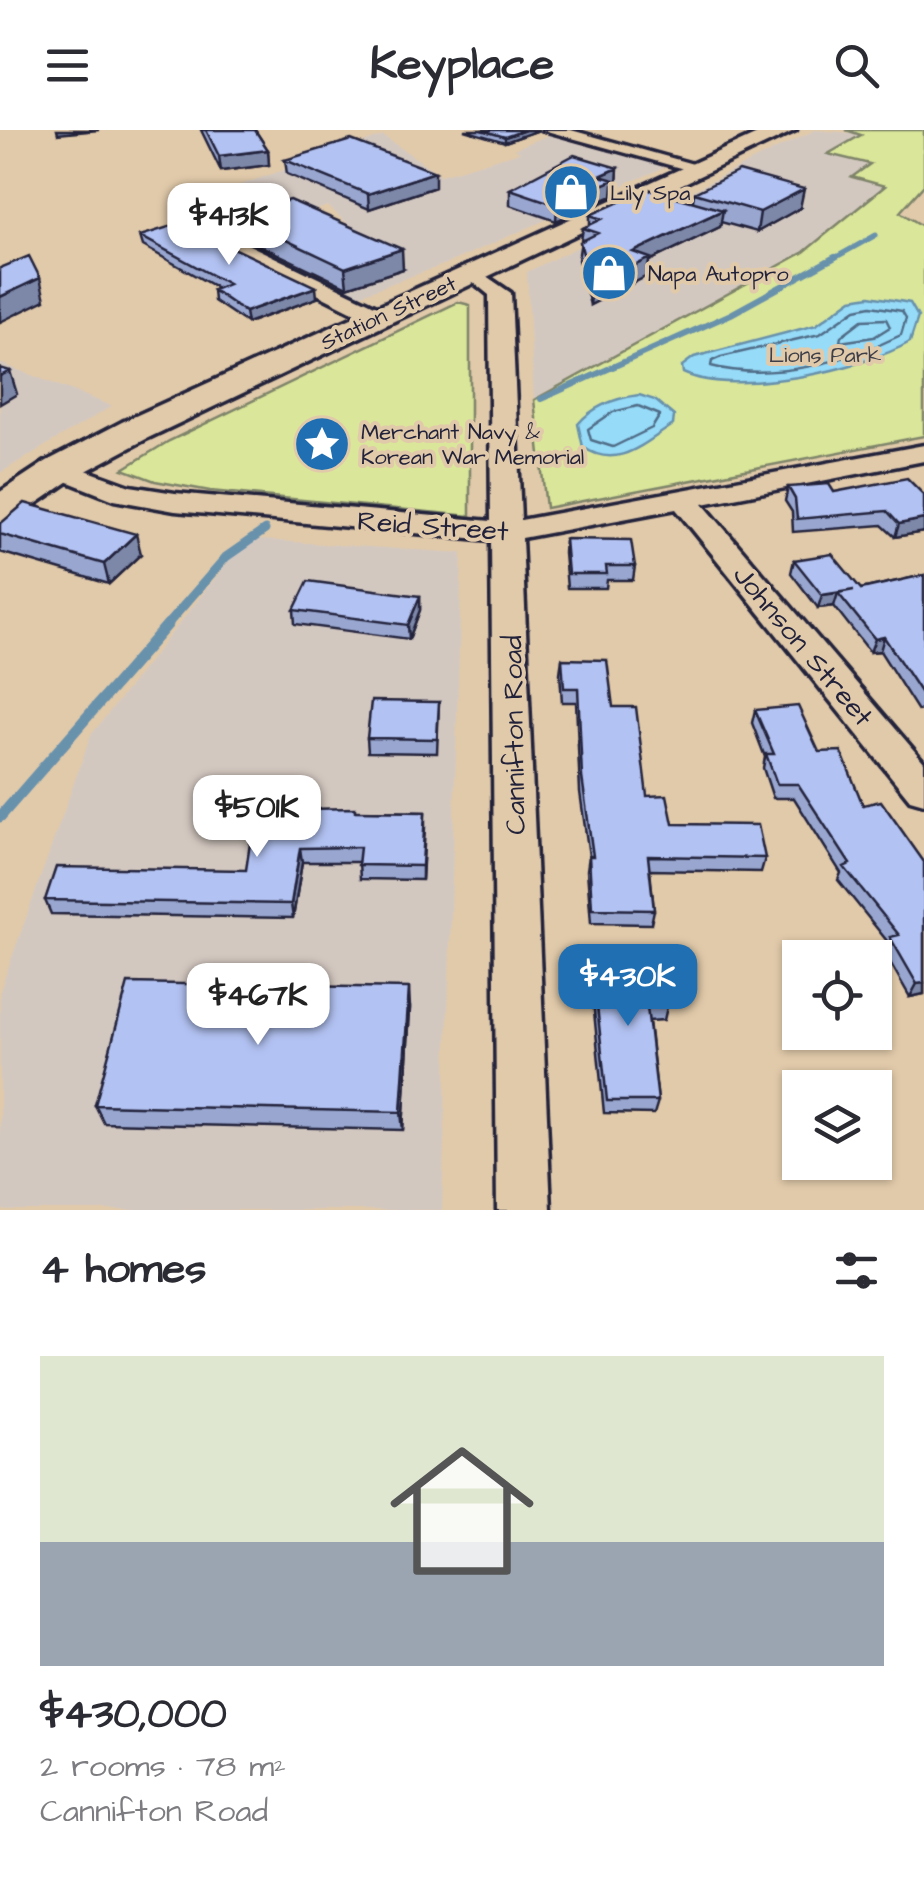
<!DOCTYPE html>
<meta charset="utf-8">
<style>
body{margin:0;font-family:"Architects Daughter",sans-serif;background:#f2f2f3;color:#2b2b33;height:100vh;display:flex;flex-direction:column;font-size:38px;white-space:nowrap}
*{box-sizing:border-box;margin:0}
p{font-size:32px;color:#7c7c81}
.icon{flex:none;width:55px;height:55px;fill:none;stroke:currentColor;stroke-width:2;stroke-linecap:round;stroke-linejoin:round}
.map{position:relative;height:1080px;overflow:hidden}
.drawer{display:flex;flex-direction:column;background:#fff;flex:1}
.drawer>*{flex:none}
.controls{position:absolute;left:782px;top:810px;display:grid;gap:20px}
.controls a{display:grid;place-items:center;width:110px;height:110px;border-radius:0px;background:#fff;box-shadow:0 2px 8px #0004;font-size:50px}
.price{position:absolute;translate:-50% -85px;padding:0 22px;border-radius:20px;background:#fff;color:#222;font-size:32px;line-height:65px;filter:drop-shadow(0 2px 5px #0008)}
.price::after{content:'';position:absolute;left:50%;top:60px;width:30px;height:22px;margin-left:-15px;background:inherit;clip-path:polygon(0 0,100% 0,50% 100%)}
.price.active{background:#1f6fb2;color:#fff}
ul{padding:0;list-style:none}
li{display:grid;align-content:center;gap:20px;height:530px;padding:0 40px}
li span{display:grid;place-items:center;height:310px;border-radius:0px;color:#555}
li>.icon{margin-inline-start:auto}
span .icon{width:180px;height:180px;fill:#fffc;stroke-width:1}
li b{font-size:42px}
h2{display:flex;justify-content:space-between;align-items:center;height:120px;padding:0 40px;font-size:42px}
header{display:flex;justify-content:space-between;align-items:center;height:130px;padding:0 40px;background:#fff;font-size:45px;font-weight:800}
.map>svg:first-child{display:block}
.built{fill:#d3c8c0}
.green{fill:#dae699;stroke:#7e846a;stroke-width:2.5}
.water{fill:#96dbf8;stroke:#6891ac;stroke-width:2.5}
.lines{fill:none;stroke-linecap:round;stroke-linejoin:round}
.shore{stroke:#506c87;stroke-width:2.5}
.stream-far3{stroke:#6891ac;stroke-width:5}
.stream-far2{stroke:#6891ac;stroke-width:6}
.stream-far1{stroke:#6891ac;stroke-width:9}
.stream{stroke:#6891ac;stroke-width:11}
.street-casing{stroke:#22223b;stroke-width:7}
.secondary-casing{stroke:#22223b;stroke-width:7}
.street{fill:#e1caaa;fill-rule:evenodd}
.secondary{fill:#e1caaa;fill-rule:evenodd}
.wall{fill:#99a7d0;stroke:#22223b;stroke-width:2.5}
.shaded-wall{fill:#7d88a9;stroke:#22223b;stroke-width:2.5}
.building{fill:#b2c2f2;stroke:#22223b;stroke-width:2.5}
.labels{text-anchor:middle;stroke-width:8;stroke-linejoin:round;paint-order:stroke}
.far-poi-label{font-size:22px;fill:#22223b;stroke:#e1caaa;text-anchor:start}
.far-street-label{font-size:22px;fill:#22223b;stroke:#e1caaa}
.far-park-label{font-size:22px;fill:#3e3f49;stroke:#e1caaa}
.street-label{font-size:28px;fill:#22223b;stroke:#e1caaa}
</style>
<header><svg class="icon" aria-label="menu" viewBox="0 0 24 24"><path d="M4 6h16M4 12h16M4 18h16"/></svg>Keyplace<svg class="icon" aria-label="search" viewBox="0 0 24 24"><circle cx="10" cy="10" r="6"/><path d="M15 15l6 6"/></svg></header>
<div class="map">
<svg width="924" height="1080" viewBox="0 0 924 1080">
<rect width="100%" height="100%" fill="#e1caaa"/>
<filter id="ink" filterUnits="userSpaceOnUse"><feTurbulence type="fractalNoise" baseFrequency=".01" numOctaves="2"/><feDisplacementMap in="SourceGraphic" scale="20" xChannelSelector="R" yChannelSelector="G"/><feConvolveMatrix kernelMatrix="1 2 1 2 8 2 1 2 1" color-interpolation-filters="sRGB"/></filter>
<g filter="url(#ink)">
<path class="built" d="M815,0L863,4L829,24L872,34L853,46L886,55L804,122L534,270L527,142Z
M549,5L665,37L446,134L359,165L282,126L353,99L328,76L241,105L232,101L214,64L383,6L441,45L520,22L514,19Z
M0,233L112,276L0,343Z
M246,409L462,423L442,1080H0V861L91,605Z"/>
<path class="green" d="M846,0H924V55L900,82L924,97V306L546,378L534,270L804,122L885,56L852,47L870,34L828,24L861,5Z
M458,172L470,175V386L210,361L155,351L123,339L169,311Z"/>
<path class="water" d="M870,166L910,173L918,187L910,212C862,240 735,267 683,243L682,236L694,227L816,195L852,169Z
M639,265L655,270L674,286L673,295C644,313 617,341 583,317L578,294C593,276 616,268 639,265Z"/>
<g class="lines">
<path class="shore" d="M871,176L902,181L906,188L901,205C847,232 770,252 711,236L712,231L721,227L820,204L856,179Z
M886,189L890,197L874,207L840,212L841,206L862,190Z
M638,276L660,285L652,298L613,317L591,310L588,299L613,282Z"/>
<path class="stream-far3" d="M831,130L876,105"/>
<path class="stream-far2" d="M541,269L731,184L835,127"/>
<path class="stream-far1" d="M165,497L226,427L265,400"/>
<path class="stream" d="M0,687L168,494"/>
<g class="street-casing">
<path id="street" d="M543,0H571L711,39L702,44Z
M195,89L387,181L390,186L387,191H371L188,99V91Z
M473,137L511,163L521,390L924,315V331L703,374L924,632V674L910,670L676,379L522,408L551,1080H497L491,410L175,381L114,370L51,345L47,339L51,333L61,331L130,356L175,363L491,391L489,165L462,143Z"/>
</g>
<g class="secondary-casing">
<path id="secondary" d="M766,0H796L148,308L75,347L14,389L0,392V362L47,331L122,292Z"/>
</g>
<use href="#street" class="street"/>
<use href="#secondary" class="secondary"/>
</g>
<path class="wall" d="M201,0H255L268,20L269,35L221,41Z
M464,0H539L505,12Z
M285,30L435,57L369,79L287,44Z
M618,38L617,54L613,55L612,66L556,91L510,75V59Z
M694,63L800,78L757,102L721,92L720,97L649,131L647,146L590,175L578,130L583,98L590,95V85L693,71Z
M233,85L403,139L347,157L236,104Z
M140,106L317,168L247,193L214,171L213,160L217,158L143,116Z
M788,357L834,362L924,365V402L895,407L882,395L793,402L792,382L785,371Z
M0,394L141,424L109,454L0,422Z
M565,409L635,436L633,450H607L606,458H567L564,423Z
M794,430L861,459L924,445V580L918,581L880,521L870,522L834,476L818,478L791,443Z
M420,466V480L409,509L295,494L294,480Z
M562,529L613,577L647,666L673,694L765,728L761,742L650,740L654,780L651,794L591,793L587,740L589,726L580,662L576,572H562L560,543Z
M439,572L437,623L368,622L367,608Z
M755,580L819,622L863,675L924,732V864L910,867L883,820L887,811L838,750L841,743L794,668H773L763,638L765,627L752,593Z
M355,681L425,682L422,750L360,749L359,732H302L293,788L51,784L45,770L246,740Z
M593,837L667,877L664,890L649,891L658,971L654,984L604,983L591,851Z
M410,878L403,1000L104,993L95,975Z"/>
<path class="shaded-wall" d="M57,0H99L58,4Z
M525,0H539L505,12V7Z
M268,20L269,35L221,41L219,26Z
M618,38L617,54L613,55L612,66L556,91L557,75L600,46Z
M435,42V57L369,79L368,64Z
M804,59L800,78L757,102L760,82Z
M723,80L720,97L649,131L647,146L590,175L592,157L633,122Z
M402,119L403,139L347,157L345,138Z
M40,148L45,170L0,192V167Z
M316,157L317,168L247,193L245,182Z
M10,241L17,264L0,274V246Z
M924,389V402L895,407L899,394Z
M136,404L141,424L109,454L104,434Z
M838,463L834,476L818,478L822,465Z
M420,466V480L409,509L408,495Z
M884,507L880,521L870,522L875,509Z
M425,682V697L422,750V736Z
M300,718L302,732L293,788L291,774Z
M924,853V864L910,867L917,854Z
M409,858L410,878L403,1000L401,982Z"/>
<path class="building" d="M206,0H255L268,20L219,26Z
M481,0H525L505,7Z
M351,10L435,42L368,64L285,30Z
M574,25L618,38L600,46L614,50L557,75L510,59Z
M739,41L804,59L760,82L694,63Z
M648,59L723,80L633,122L650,128L592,157L580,112L598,103L583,98L602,89L590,85Z
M290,70L402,119L345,138L233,85Z
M181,93L316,157L245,182L213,160L228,154L140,106Z
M29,126L40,148L0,167V138Z
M0,238L10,241L0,246Z
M907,348L924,365V389L899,394L887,381L797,389L795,369L788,357L829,354L834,362Z
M25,373L136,404L104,434L0,404V394Z
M565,409L631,410L635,436H606L607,444H568Z
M832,424L861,459L924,445V568L884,507L875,509L838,463L854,460L822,465L794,430Z
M308,451L420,466L408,495L294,480Z
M562,529L607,530L613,577H636L647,666L667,665L673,694L758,695L765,728L648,726L654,780L592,779L589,726H593L582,647L578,558H564Z
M371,571L439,572L437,609L367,608Z
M798,576L819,622L841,621L863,675L881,671L924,732V853L917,854L890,807L899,805L844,737L850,734L798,654H777L766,624H774L755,580Z
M355,678V681L425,682L422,736L358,735L360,717L300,718L291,774L45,770L56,737L246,740L255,680Z
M660,836L667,877H647L658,971H607L593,837Z
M128,853L409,858L401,982L95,975Z"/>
</g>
<defs>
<g id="shop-disc" transform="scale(2.875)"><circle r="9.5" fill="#1f6fb2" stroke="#e1caaa"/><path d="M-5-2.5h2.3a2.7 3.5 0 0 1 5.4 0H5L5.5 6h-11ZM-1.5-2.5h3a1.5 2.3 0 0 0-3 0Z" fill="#fff"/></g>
<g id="sight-disc" transform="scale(2.875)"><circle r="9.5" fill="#1f6fb2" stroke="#e1caaa"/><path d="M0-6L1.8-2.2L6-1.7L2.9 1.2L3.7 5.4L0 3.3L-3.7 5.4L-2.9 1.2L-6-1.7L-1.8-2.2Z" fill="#fff"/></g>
</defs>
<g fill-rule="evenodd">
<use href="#shop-disc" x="571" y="62"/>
<use href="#shop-disc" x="609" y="143"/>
<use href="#sight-disc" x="322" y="314"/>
</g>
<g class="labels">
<g class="far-poi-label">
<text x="610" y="70">Lily Spa</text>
<text x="648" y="151">Napa Autopro</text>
<text x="361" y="309">Merchant Navy &amp;<tspan x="361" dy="25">Korean War Memorial</tspan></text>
</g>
<g class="far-street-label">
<text transform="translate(388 182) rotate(-25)" y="8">Station Street</text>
</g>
<g class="far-park-label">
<text x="825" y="232">Lions Park</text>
</g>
<g class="street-label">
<text transform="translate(433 395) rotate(4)" y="10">Reid Street</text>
<text transform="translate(804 515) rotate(50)" y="10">Johnson Street</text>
<text transform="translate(513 605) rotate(-91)" y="10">Cannifton Road</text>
</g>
</g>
</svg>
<div class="controls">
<a><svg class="icon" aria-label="locate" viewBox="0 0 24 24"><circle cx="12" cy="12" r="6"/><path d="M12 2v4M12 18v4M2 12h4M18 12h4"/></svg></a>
<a><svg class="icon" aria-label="layers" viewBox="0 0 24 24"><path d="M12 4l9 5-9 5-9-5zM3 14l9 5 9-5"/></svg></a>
</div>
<b class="price" style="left:229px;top:138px">$413K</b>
<b class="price" style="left:257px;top:730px">$501K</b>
<b class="price active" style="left:628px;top:899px">$430K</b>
<b class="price" style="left:258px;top:918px">$467K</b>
</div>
<section class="drawer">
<h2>4 homes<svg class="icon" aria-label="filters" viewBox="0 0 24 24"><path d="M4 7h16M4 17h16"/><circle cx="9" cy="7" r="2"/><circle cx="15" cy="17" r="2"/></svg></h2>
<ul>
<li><span style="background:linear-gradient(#dfe7d0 60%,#9aa5b1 0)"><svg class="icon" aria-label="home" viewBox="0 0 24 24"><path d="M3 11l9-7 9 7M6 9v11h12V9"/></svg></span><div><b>$430,000</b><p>2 rooms · 78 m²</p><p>Cannifton Road</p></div></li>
</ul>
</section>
